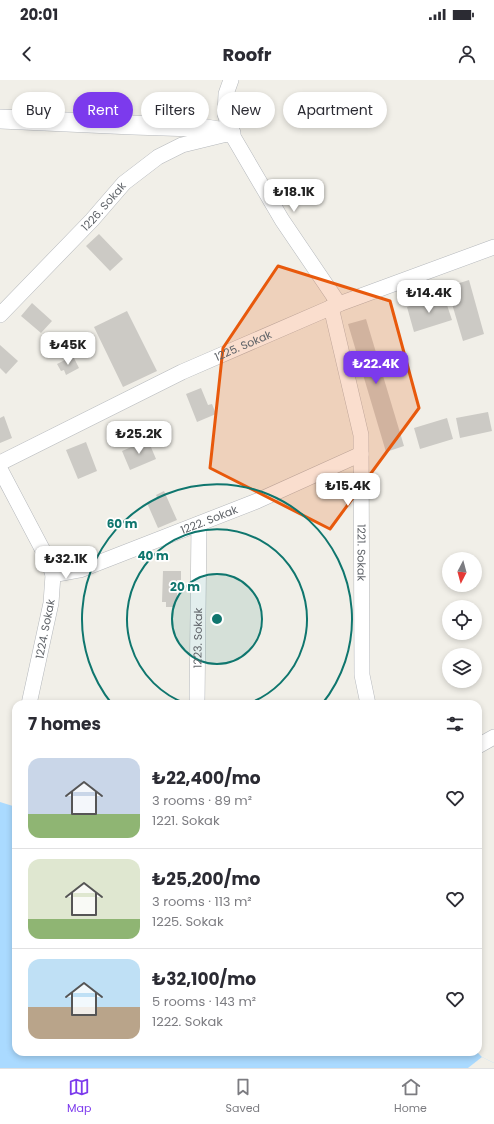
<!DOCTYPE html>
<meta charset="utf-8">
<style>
body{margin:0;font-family:Poppins,sans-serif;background:#f2f2f3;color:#2b2b33;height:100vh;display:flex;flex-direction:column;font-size:15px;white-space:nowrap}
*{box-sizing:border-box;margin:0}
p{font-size:13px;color:#7c7c81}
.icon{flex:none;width:22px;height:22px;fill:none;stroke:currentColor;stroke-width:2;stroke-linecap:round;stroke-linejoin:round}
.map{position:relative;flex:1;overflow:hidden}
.sheet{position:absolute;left:12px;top:620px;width:470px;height:356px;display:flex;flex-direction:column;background:#fff;border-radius:12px;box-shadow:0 2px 6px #0003}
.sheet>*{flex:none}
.guide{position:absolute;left:12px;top:12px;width:470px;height:36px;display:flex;gap:8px}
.needle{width:26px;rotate:186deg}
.tools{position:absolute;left:442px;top:472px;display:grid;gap:8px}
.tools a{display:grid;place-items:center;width:40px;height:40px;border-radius:50%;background:#fff;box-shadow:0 2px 6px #0003;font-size:20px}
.price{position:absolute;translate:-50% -34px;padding:0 9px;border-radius:8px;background:#fff;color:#222;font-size:13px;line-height:26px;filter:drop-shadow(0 1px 2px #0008)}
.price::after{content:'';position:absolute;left:50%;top:24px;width:12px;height:9px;margin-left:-6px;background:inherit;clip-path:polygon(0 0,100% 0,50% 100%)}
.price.active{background:#7c3aed;color:#fff}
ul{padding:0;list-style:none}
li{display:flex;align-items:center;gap:12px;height:100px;padding:0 16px}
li+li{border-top:1px solid #e1e1e2}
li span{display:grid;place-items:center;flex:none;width:112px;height:80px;border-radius:12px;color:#555}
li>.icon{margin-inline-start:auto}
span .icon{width:48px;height:48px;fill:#fffc;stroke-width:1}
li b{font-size:17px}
h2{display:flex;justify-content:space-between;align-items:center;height:48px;padding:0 16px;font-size:17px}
.chip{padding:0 14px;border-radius:18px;background:#fff;box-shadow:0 2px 6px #0003;font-size:14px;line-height:36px}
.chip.active{background:#7c3aed;color:#fff}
.status{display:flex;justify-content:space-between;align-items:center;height:28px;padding:0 20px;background:#fff;direction:ltr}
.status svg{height:11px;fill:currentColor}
header{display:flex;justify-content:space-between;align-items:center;height:52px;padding:0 16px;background:#fff;font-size:18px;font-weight:700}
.menu{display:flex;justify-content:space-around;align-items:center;height:56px;border-top:1px solid #e1e1e2;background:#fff;font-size:11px;color:#7c7c81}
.menu a{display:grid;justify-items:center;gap:2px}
.menu .active{color:#7c3aed}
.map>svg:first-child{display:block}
.water{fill:#aadaff}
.pier{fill:#f1efe8}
.building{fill:#cccac5}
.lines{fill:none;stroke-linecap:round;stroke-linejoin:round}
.minor-casing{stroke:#b5b8bc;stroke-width:16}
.tertiary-casing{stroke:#b5b8bc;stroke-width:20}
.minor{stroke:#fff;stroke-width:15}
.tertiary{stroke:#fff;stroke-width:19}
.marked{fill:#e8590c;fill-opacity:0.2;stroke:#e8590c;stroke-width:3;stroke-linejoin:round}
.ring{fill:none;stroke:#0f766e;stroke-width:2}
.labels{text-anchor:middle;stroke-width:3.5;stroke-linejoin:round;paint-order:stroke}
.street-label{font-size:11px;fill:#5f6368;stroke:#fff}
.centre{fill:#0f766e;stroke:#fff;stroke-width:2}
.ring-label{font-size:12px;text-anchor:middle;font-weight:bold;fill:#0f766e;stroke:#fff;stroke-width:3.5;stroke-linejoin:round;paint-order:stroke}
</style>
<div class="status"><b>20:01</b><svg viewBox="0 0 49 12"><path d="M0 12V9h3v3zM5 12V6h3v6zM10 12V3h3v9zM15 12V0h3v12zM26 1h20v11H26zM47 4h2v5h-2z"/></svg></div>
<header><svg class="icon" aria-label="back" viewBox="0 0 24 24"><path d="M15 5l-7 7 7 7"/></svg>Roofr<svg class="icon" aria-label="person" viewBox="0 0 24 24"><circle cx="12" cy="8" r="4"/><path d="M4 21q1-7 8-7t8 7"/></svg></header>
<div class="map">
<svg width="494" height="988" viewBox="0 0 494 988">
<rect width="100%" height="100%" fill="#f1efe8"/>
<path class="water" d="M0,722L16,727V972H477L482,977L494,983V988H0Z"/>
<path class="pier" d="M482,977L494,983V988H468Z"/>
<path class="building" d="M99,154L123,179L110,191L86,166Z
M469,200L484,254L463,261L447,207Z
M444,216L452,240L414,252L407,227Z
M32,223L52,241L41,253L21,236Z
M127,231L157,291L123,307L94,247Z
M366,239L404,366L386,372L348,244Z
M0,265L18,281L6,294L0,288Z
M73,276L79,288L66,295L64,290L61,291L57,284Z
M201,308L208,325L212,324L216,334L197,342L186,314Z
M488,332L492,351L460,358L456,338Z
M4,336L12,358L0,363V338Z
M447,338L453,359L420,369L414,348Z
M148,360L156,379L130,390L122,371Z
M86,362L97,391L78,399L66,370Z
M164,411L177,440L158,448L147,423L158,419L156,415Z
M163,491H181V500H177V521L174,523V527H166V522H162Z"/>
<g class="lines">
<g class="minor-casing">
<g id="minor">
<path d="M231,0L226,14L225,34L231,53L282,140L339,224"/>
<path id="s1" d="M331,227L361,355L362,595L368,624"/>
<path id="s2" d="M0,235L92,140L124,103L158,77L182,65L227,54"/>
<path id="s3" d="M0,383L182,292L339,224L494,167"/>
<path d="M0,389L48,480L53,495L51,523L29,624"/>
<path id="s4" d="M53,495L80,490L257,421L361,374"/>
<path id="s5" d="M197,624L199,444"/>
<path d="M478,666L494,657"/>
</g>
</g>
<g class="tertiary-casing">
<path id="tertiary" d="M0,39L133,45L194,47L231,53"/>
</g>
<use href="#minor" class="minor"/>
<use href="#tertiary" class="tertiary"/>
</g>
<path class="marked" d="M278,186L390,221L419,328L330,449L210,388L223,268Z"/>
<circle cx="217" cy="539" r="45" fill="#0f766e" fill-opacity=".12"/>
<g class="ring">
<circle cx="217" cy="539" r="45"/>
<path d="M187 624A90 90 0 1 1 247 624"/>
<path d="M112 624A135 135 0 1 1 322 624"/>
</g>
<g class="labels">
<g class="street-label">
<text dy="4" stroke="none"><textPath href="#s2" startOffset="150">1226. Sokak</textPath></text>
<text dy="4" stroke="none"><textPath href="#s3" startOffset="270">1225. Sokak</textPath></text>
<text dy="4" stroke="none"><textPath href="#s4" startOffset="166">1222. Sokak</textPath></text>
<text dy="4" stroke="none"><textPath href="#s1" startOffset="249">1221. Sokak</textPath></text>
<text transform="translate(45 549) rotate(-79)" y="4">1224. Sokak</text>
<text dy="4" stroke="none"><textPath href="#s5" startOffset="66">1223. Sokak</textPath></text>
</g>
</g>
<circle cx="217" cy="539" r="6" class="centre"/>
<g class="ring-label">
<text x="122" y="448">60 m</text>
<text x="153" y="480">40 m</text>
<text x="185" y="511">20 m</text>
</g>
</svg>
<div class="tools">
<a><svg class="needle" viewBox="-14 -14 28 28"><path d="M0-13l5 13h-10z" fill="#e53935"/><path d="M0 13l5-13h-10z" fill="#7c7c81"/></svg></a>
<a><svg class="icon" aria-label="locate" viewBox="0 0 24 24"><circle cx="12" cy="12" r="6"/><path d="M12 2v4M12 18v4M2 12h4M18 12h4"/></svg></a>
<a><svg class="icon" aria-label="layers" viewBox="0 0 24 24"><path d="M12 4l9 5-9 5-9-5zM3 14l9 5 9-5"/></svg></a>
</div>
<b class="price" style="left:294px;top:133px">₺18.1K</b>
<b class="price" style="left:429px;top:234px">₺14.4K</b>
<b class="price" style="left:68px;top:286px">₺45K</b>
<b class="price active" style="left:376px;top:305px">₺22.4K</b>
<b class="price" style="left:139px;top:375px">₺25.2K</b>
<b class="price" style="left:348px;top:427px">₺15.4K</b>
<b class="price" style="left:66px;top:500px">₺32.1K</b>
<div class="guide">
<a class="chip">Buy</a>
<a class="chip active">Rent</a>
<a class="chip">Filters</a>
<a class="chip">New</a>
<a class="chip">Apartment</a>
</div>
<section class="sheet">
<h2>7 homes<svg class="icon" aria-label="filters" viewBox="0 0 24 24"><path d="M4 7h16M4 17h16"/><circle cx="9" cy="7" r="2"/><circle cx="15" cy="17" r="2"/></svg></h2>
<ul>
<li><span style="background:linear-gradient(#c9d6e8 70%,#8fb573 0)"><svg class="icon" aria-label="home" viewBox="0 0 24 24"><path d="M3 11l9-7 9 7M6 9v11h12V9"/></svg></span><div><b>₺22,400/mo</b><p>3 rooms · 89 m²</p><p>1221. Sokak</p></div><svg class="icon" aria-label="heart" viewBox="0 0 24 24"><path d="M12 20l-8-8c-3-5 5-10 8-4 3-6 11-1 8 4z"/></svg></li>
<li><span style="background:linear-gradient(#dfe7d0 75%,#8fb573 0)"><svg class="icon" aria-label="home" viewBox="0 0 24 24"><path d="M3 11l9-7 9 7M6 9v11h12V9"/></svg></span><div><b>₺25,200/mo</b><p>3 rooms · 113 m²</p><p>1225. Sokak</p></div><svg class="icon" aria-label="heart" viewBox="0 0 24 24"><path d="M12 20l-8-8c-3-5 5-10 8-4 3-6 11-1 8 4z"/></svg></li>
<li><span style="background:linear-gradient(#bfe0f5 60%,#b9a48a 0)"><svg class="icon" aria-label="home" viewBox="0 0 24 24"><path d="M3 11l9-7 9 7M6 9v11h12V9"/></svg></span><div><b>₺32,100/mo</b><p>5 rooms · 143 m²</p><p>1222. Sokak</p></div><svg class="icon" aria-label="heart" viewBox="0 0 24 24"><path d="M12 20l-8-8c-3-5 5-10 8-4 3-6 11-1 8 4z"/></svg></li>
</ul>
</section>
</div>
<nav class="menu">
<a class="active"><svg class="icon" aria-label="map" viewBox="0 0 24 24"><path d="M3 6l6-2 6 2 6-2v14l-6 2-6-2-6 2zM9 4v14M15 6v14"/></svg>Map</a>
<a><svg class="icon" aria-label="saved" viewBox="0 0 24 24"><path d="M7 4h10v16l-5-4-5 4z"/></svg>Saved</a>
<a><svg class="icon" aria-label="home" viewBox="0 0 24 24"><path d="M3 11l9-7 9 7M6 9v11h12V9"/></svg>Home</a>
</nav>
